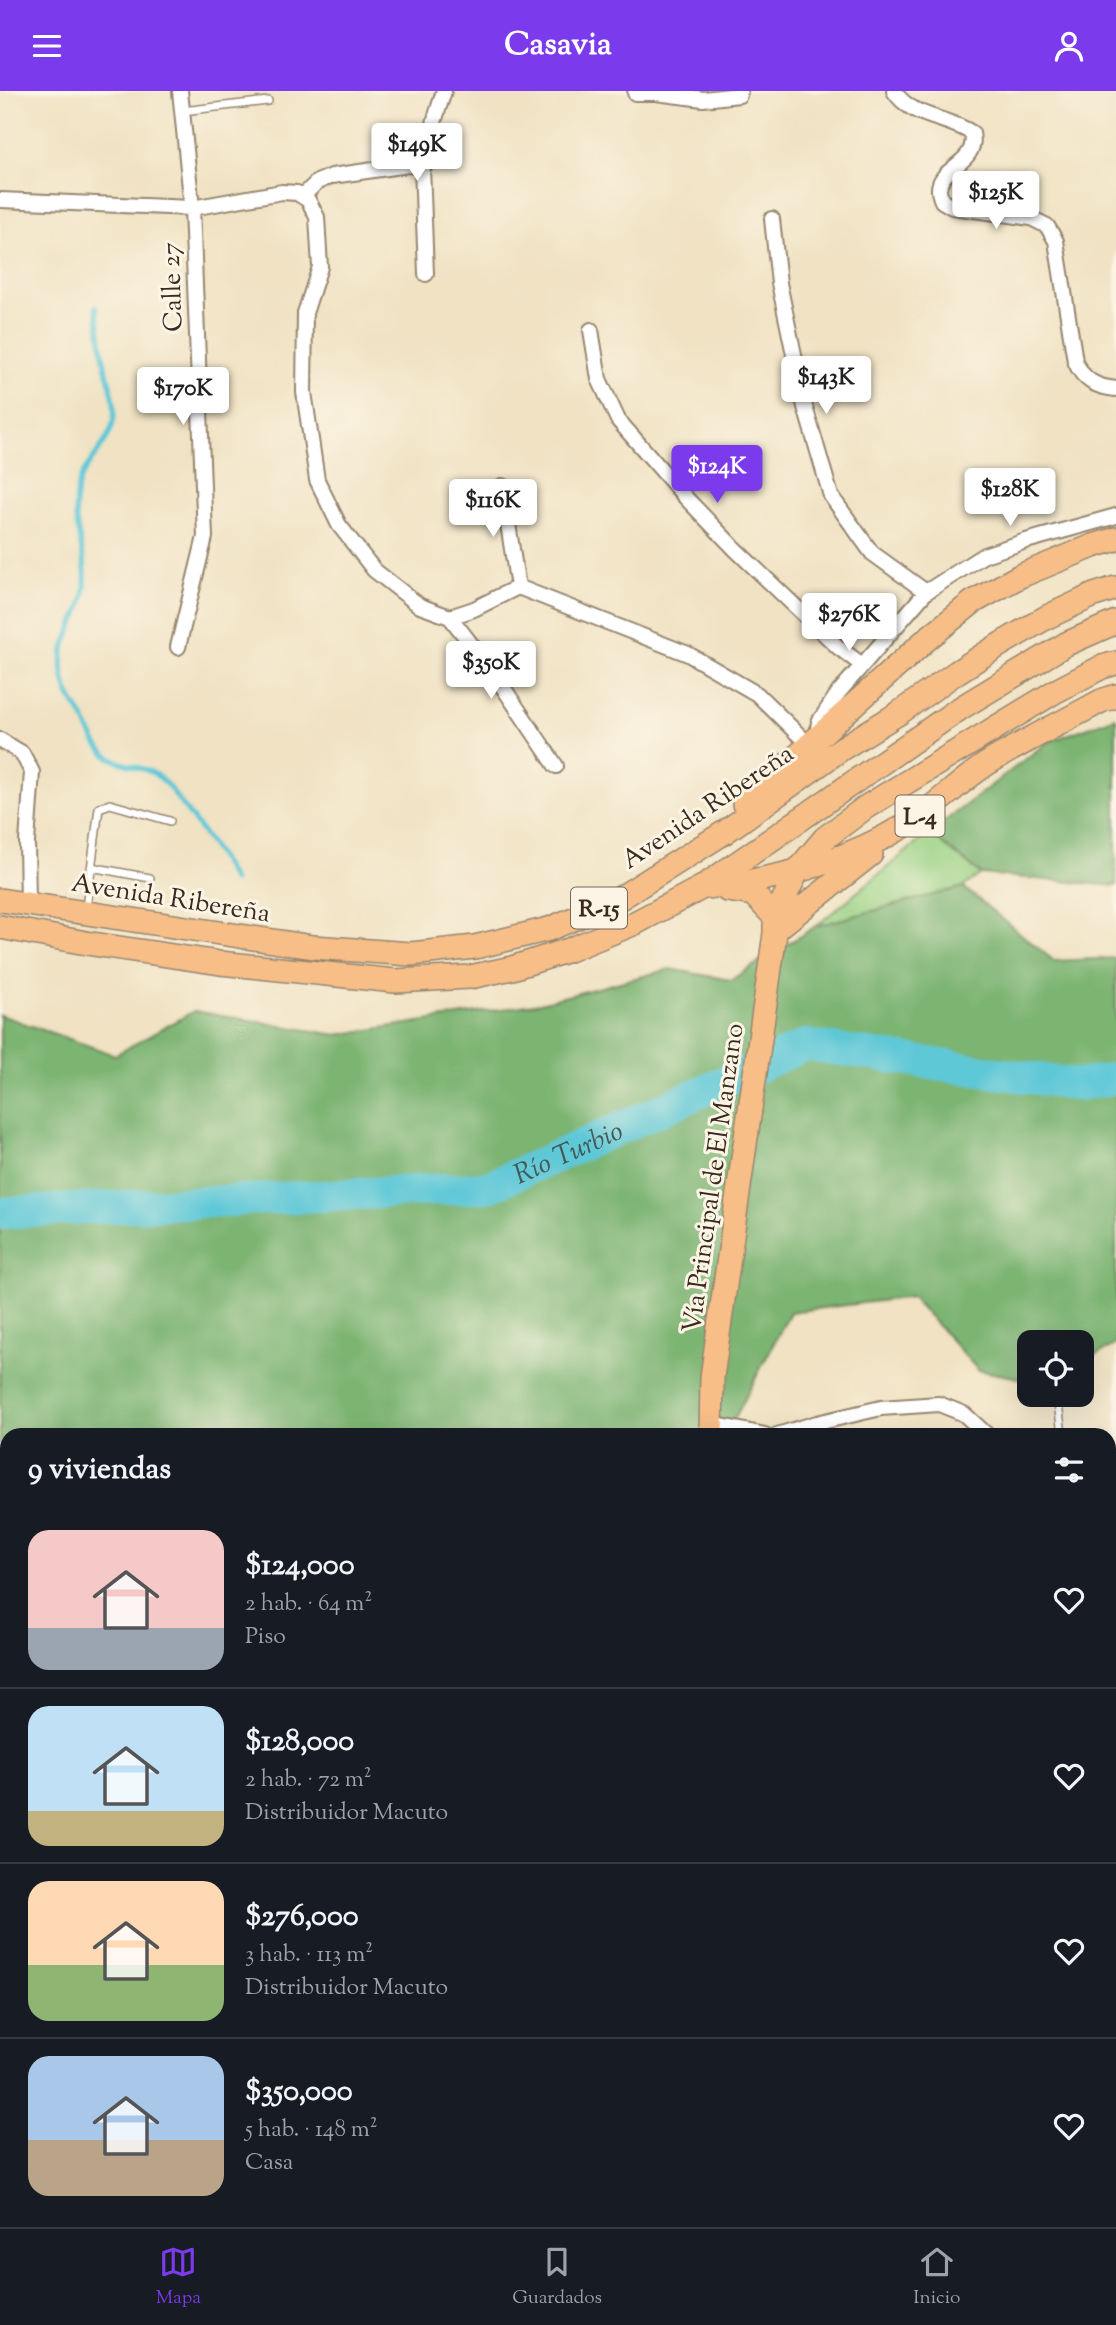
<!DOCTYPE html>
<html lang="es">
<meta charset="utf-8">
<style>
body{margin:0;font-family:"Sorts Mill Goudy",serif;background:#20242c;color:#f1f3f6;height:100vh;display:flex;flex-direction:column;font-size:26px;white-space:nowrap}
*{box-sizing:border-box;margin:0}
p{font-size:23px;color:#9ea1a6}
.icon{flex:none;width:38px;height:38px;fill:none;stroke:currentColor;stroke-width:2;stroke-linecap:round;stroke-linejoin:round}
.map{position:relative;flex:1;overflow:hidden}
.panel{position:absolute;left:0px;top:1337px;width:1116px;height:800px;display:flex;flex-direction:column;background:#171b24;border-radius:21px 21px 0 0;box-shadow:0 7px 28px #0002}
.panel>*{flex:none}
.buttons{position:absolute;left:1017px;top:1239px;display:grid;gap:14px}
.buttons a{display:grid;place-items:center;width:77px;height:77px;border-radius:14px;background:#171b24;box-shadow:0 7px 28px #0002;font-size:35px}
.price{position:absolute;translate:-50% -60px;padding:0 16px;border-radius:7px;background:#fff;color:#222;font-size:23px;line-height:46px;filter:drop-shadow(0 2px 4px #0008)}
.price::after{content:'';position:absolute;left:50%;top:42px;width:21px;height:16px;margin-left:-10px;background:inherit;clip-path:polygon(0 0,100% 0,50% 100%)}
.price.current{background:#7c3aed;color:#fff}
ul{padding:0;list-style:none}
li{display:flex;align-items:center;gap:21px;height:175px;padding:0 28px}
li+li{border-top:2px solid #363941}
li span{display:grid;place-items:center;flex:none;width:196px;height:140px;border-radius:21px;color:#555}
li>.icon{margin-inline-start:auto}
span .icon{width:84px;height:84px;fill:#fffc;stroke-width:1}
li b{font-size:30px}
h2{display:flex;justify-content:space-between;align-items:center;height:84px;padding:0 28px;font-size:30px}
header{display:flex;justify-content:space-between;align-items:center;height:91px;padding:0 28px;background:#7c3aed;color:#fff;font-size:32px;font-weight:800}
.dock{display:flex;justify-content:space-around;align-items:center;height:98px;border-top:2px solid #363941;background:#171b24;font-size:19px;color:#9ea1a6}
.dock a{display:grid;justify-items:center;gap:4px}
.dock .current{color:#7c3aed}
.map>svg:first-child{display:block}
.green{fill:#9ad284;stroke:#6a7e51;stroke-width:2}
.forest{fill:#7bb472;stroke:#5b6f48;stroke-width:2}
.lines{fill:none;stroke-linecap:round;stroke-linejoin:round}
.stream{stroke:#5ec8d7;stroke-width:5}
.river{stroke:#5ec8d7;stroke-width:32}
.service-casing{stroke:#968670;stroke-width:10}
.minor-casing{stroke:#968670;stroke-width:18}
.primary-casing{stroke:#968670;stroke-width:26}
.service{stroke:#fff;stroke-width:7}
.minor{stroke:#fff;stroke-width:14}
.primary{stroke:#f7be88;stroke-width:23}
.labels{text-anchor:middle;stroke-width:6;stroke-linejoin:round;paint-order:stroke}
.shield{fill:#fcf5e5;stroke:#75675a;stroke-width:2}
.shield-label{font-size:24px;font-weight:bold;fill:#3b2a1e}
.street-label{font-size:26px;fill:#3b2a1e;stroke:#fcf5e5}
.water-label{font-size:28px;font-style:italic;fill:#465956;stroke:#fcf5e5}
</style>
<header><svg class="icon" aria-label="menu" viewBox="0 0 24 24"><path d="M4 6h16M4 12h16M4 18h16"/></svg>Casavia<svg class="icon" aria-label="person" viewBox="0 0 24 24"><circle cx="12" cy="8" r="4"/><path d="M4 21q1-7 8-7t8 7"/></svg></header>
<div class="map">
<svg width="1116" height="2136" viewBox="0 0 1116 2136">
<rect width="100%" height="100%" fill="#fcf5e5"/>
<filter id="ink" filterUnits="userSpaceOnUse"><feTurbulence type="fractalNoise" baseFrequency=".0143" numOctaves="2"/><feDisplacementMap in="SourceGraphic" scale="14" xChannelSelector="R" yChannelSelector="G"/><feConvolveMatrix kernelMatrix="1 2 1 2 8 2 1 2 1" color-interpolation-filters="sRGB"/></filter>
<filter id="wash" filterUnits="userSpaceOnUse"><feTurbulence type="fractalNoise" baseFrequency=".00686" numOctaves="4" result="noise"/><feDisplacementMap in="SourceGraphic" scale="28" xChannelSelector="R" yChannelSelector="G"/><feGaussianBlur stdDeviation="1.57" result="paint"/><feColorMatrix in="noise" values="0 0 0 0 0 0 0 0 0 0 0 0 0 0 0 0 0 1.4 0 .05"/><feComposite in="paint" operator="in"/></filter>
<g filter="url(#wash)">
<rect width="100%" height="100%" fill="#f0e2c3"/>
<path class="green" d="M929,742L981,783L963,796L816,835Z"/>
<path class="forest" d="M1116,626V795L981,783L929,742L1048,651Z
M963,796L1054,870L1116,867V1253L1082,1272V1251H1029V1289L978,1279L912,1206L790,1221L726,1344H7V2130H224L219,2136H0V924L115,964L194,920L337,944L540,912L670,878L731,889L816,835Z"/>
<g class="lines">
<path class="stream" d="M96,216C100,235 101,255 105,274C109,291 116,307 114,326C111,354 85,369 78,395C68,430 88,460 85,495C82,537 49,551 68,601C72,610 79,619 84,628C92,644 97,661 115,669C129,676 147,676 159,686C169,694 176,705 183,715C201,739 219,763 233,790"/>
<path class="river" id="s1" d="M0,1122L488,1096L806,954L1079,994L1116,987"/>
</g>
</g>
<g filter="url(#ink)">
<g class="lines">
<g class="service-casing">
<path id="service" d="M182,20L268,10
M91,776L150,787
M86,817L99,717L110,713L170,730
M1058,1312L1062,1344"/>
</g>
<g class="minor-casing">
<path id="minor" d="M894,0C912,28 946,25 972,42C979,73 938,76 939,99C939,103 941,107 942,110L952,116L1031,127L1047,135L1056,150L1075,270C1083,289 1095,296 1116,298
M635,2H656L703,8L739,4L740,0
M422,75L426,183
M303,105L317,91L332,85L408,74L422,75L426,73L435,28L444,0
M0,109L192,117L282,101L297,102L308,109L317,126L320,176L305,222L304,301L317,389L339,434L374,479L420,515L450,526L474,518L518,496L688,563L757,603L809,654
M772,128L779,192L805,316L831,405L872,462L926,501
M591,239L599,288L618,329L686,407L736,459L838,556L862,574
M502,395L518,496
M450,526L492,580L556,675
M178,556L205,446L192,117L180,0
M817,644L819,631L839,601L926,501L984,464L1026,450L1116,425
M0,649L22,662L32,681L27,751L28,813
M712,1333L765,1344
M777,1344L817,1332L881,1317L939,1313L964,1323L987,1344
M1110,1404L1116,1409
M1110,1948L1116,1942
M1110,2084L1116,2090
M256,2136L266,2130
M993,2136L994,2130"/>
</g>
<g class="primary-casing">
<path id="primary" d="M744,713L927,548L973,511L1020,485L1093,455L1116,448
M706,796C782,789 858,767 921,724C946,706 967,684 993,669C1028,648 1065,630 1101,610L1116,605
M727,799L753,803L775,826
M0,809L313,856L411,863L475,856L549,838L614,811L725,741L841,658L899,622L957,581L1001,553L1047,526L1094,504L1116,497
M0,836L86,852L220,872L395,890L470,886L512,877L569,859L635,832L703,796L959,618L1066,553L1116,531
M775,839L871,763
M711,1344L712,1286L775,842V826L798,779L825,747L866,716L1056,600L1102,576L1116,572
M626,2136L629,2130"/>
</g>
<use href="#service" class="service"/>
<use href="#minor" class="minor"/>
<use href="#primary" class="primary"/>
</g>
</g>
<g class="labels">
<g class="shield">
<rect x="895.5" y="704.5" width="49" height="41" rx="5"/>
<rect x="571" y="796.5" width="56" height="41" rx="5"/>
</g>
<g class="shield-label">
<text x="920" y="733">L-4</text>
<text x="599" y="825">R-15</text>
</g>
<g class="street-label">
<text transform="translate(171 196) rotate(-92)" y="9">Calle 27</text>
<text transform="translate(707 715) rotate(-34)" y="9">Avenida Ribereña</text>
<text transform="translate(171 806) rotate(9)" y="9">Avenida Ribereña</text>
<text transform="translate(712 1087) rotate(-82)" y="9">Vía Principal de El Manzano</text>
</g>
<g class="water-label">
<text dy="10" stroke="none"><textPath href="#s1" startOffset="576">Río Turbio</textPath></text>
</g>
</g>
</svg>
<div class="buttons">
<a><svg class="icon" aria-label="locate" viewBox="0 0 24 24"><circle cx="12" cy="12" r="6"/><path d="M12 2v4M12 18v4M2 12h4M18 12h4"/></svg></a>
</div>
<b class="price" style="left:417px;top:92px">$149K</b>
<b class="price" style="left:996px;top:140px">$125K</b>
<b class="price" style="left:826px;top:325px">$143K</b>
<b class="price" style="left:183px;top:336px">$170K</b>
<b class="price current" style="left:717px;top:414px">$124K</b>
<b class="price" style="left:1010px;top:437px">$128K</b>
<b class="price" style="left:493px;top:448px">$116K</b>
<b class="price" style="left:849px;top:562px">$276K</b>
<b class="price" style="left:491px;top:610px">$350K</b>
<section class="panel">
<h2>9 viviendas<svg class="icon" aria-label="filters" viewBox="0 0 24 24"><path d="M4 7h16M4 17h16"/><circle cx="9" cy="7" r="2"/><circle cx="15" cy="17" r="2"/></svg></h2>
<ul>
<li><span style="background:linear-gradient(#f6c9c9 70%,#9aa5b1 0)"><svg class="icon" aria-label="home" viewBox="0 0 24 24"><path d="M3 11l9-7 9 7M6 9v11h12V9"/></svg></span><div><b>$124,000</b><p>2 hab. · 64 m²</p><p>Piso</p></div><svg class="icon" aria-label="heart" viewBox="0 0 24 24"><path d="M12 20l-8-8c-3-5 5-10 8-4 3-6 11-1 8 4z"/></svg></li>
<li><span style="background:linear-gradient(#bfe0f5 75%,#c2b280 0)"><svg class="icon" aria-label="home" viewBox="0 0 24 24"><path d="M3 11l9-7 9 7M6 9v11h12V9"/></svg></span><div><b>$128,000</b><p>2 hab. · 72 m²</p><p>Distribuidor Macuto</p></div><svg class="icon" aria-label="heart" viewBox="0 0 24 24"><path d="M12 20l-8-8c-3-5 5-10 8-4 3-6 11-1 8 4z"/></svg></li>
<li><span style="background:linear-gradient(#ffd9b3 60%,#8fb573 0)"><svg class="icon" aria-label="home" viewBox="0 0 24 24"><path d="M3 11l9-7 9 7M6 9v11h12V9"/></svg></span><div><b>$276,000</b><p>3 hab. · 113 m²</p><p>Distribuidor Macuto</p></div><svg class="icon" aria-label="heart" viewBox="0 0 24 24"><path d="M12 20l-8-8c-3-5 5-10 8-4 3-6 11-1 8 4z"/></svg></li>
<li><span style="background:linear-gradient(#a9c7e8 60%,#b9a48a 0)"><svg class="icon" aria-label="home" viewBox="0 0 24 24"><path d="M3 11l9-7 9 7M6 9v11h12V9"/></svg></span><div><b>$350,000</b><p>5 hab. · 148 m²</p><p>Casa</p></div><svg class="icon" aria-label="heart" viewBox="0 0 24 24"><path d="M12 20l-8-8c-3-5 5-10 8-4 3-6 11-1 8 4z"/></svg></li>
</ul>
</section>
</div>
<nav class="dock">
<a class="current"><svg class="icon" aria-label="map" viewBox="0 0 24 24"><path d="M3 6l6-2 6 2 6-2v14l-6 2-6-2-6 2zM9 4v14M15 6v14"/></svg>Mapa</a>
<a><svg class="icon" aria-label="saved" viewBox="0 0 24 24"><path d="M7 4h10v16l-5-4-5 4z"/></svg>Guardados</a>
<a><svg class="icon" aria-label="home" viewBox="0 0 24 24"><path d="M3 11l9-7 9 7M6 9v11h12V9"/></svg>Inicio</a>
</nav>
